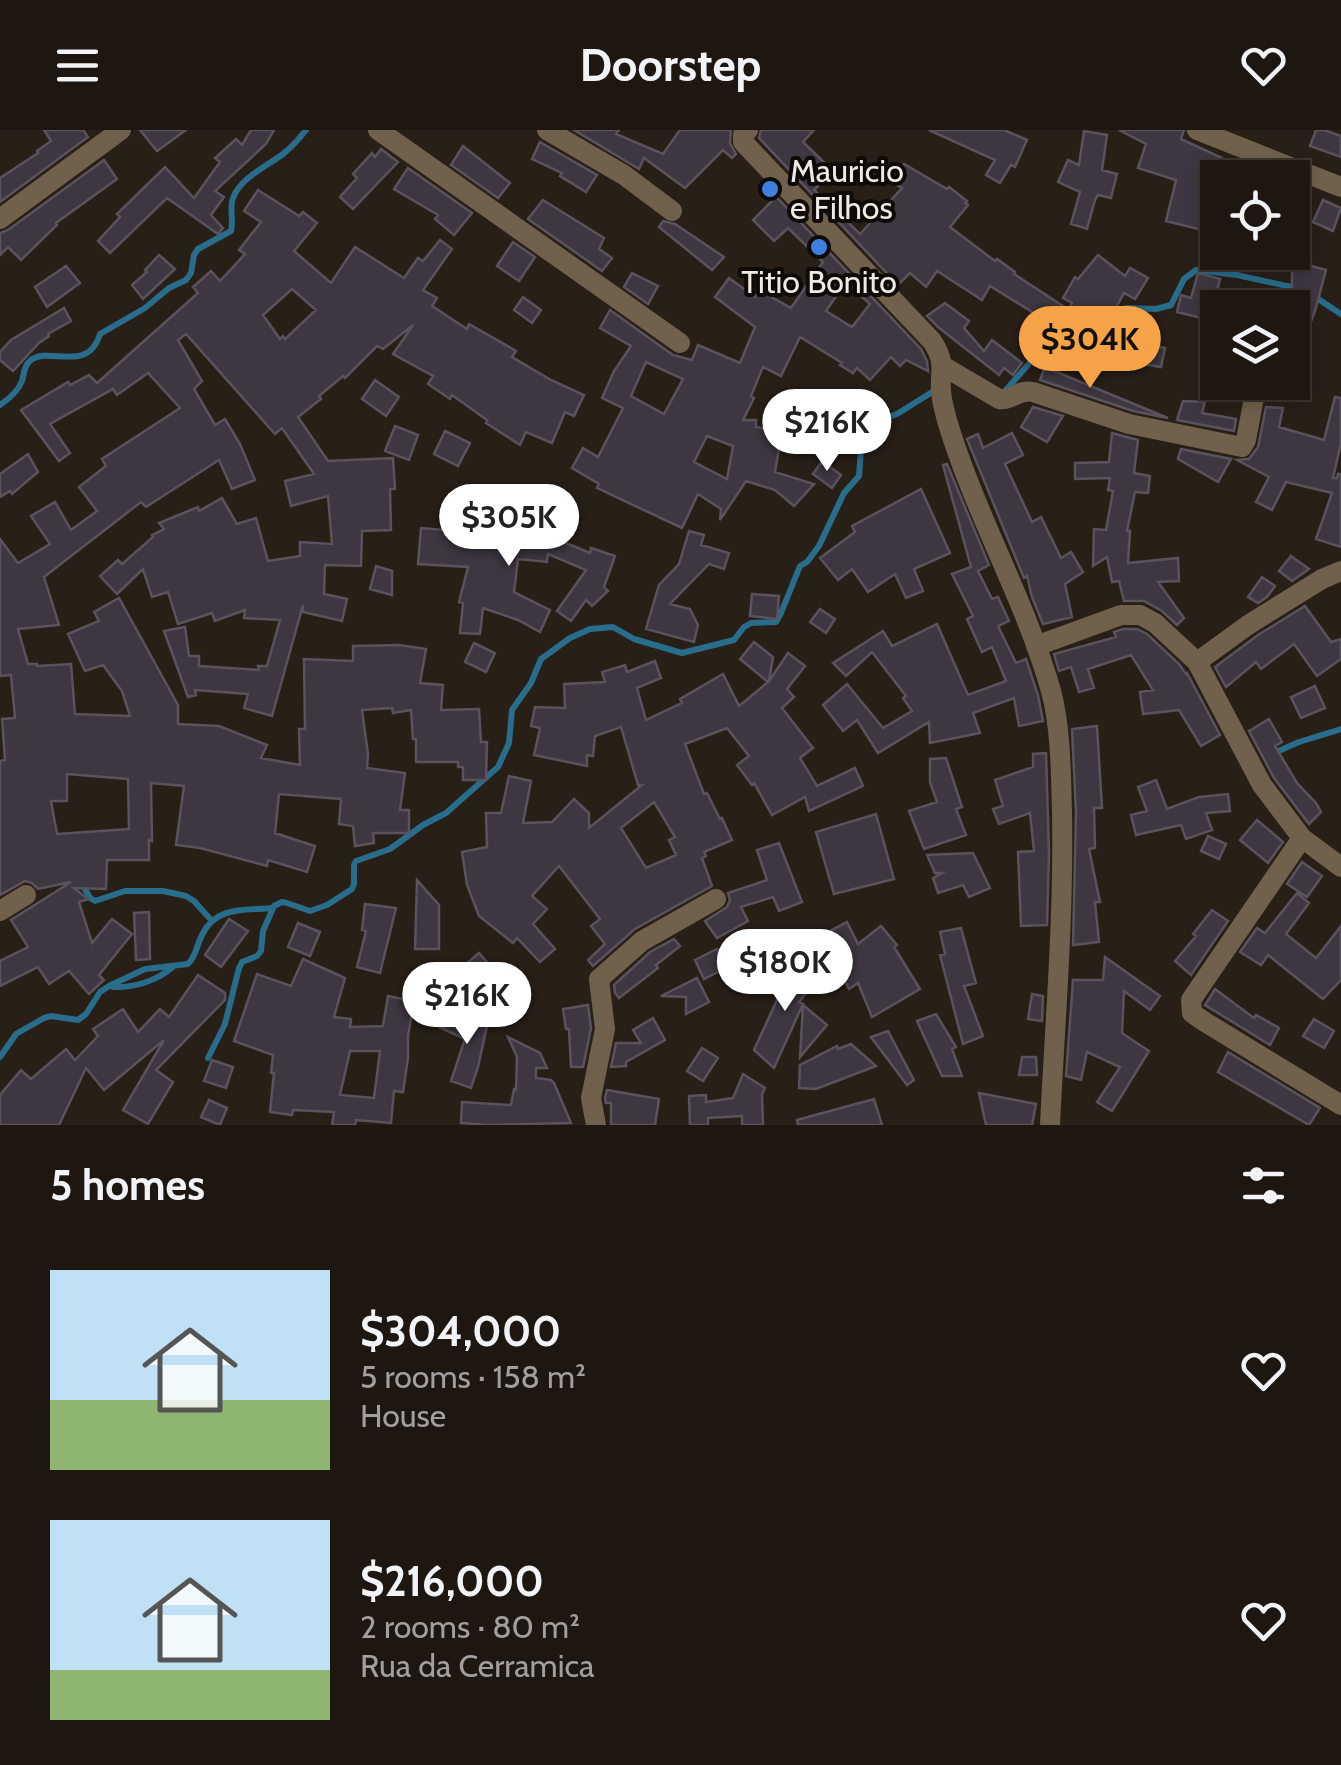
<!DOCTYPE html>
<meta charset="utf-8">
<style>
body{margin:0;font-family:Cabin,sans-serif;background:#2b241f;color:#f1f3f6;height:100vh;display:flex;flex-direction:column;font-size:38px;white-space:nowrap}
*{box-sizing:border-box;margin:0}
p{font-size:32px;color:#a19f9f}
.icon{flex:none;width:55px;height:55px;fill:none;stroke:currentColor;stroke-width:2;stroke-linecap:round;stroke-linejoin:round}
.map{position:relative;height:995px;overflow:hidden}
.side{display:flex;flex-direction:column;background:#1e1711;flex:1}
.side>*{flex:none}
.tools{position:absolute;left:1200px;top:30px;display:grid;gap:20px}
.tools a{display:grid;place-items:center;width:110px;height:110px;border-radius:0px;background:#1e1711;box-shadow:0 5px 15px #0003,0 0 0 2px #3c3631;font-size:50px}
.price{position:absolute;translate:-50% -85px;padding:0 22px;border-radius:35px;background:#fff;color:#222;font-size:32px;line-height:65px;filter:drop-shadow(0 2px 5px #0008)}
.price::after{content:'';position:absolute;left:50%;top:60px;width:30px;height:22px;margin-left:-15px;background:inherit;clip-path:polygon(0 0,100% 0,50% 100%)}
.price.on{background:#f6a247;color:#111}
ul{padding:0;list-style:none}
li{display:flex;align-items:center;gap:30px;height:250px;padding:0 50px}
li span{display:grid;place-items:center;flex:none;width:280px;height:200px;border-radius:0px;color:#555}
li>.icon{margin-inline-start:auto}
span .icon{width:120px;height:120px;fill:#fffc;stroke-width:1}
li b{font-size:42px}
h2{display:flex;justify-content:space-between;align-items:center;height:120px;padding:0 50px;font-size:42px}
header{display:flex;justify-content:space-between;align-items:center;height:130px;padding:0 50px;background:#1e1711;font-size:45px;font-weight:700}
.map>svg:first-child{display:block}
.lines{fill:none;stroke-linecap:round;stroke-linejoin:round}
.stream{stroke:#286d8b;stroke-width:6}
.building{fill:#3e3640;stroke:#5a525c;stroke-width:2.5;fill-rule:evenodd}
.street{stroke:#6f614c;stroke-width:20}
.shop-dot{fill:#3f7fe0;stroke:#0e0a07;stroke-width:4}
.labels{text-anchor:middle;stroke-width:8;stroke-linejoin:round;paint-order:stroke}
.poi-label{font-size:32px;fill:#f0eae5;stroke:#0e0a07;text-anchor:start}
</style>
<header><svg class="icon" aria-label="menu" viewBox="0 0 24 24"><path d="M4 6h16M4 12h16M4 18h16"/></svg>Doorstep<svg class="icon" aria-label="heart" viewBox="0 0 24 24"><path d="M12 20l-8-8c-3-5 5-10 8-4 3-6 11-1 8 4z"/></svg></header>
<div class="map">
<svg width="1341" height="995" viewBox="0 0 1341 995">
<rect width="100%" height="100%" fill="#281f17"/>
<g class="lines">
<path class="stream" d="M1312,165L1341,184
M1005,261L1028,235L1041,216C1060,213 1078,224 1098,218L1103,205L1126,178L1156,179L1171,175L1184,149L1196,140L1237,145L1296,158
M0,275C9,269 18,261 22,251C24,244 24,235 31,230C50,216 88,244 100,204L145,178L169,158L186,150L191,143L194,125L198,119L231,101C234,90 229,78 233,68C240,48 267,36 283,24C292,17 299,9 306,0
M1274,623L1299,612L1341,599
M81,752L90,768L95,771L125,761H163L186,766L194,771L212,791
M113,857C134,858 157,851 174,836
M0,927L16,904L44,888L51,886L78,890L86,884L100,862L109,856L145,839L188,834C197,825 196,816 202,805C216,775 246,781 273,778
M208,928L225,894L239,838L242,832L257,826L261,821L263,801L274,776L282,772L287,773L310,781L327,775L352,759L354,754V735L356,731L390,719L423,695L446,683L498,637L509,613L512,580L531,553L541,529L570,508L590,499L613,497L634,509L682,523L734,510L744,497L751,493L776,492L781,483L800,436L807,432L819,416L844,363L859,346L862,306L872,293L897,284L937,259"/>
</g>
<path class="building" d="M44,0H83L88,7L0,72V48L38,23L37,21L51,11Z
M140,0H186L157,21Z
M251,0H274L266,14L215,61L224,67L211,85L223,98L218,104L167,68L110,123L98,111L120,87L117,84L165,37L194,68L220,32L215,28L236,9L242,15Z
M574,0H619L616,4L663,24L680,0H731L730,13L736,24L732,28L723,20L685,58L644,28L639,39Z
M761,0H814L803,12L833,41L814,60L860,104L902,58L893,53L904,34L947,59L949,57L967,71L965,73L968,75L950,97L995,131L997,129L1015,142L1014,144L1066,178L1050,198L1029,180L990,156L982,170L937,141L926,157L910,143L898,155L759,8Z
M929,0H1004L1027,10L1015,37L1011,35L1000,53L986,45L995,30Z
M1119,0H1184L1181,9L1222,28L1213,77L1218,78V104L1166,91L1176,50L1138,38L1146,14Z
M1316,0H1324L1341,6V27L1310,16Z
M1084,1L1107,5L1102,40L1117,44L1111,68L1098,65L1095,70L1087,99L1071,94L1080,62L1058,52L1068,30L1079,35Z
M540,12L597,45L586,62L560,46L562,43L532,29Z
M463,16L510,53L498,68L451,35Z
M381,19L398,32L353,79L340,67L357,48L353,44L372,23L375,27Z
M104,30L117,49L56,93L57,95L21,130L8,117L0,125V103L8,100Z
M408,38L472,83L454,105L435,89L438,85L394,59Z
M766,56L921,219L927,231L928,241L906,230L900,236L891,227L870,250L857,238L853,243L840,235L842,233L800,207L781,246L763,237L751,266L754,268L743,290H756V297L782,301L775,342L814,354L794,376L775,360L746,351L720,390L721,379L698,364L682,398L597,358L599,354L572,338L583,318L598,327L623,278L602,268L614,241L631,216L600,198L610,180L673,225L692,230L698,215L740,233L755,197L715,167L729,148L755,167L759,160L791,178L823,132L788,98L774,111L753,90L773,70L763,60ZM846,152L870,174L852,197L826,181ZM646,232L683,249L664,284L631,266ZM707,306L733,316L727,349L694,332Z
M258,60L299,86L303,82L317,93L294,121L331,153L355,117L404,148L418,128L423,131L440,110L452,119L423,160L437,168L432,176L467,199L469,194L516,221L512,227L551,250L584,265L574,286L565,282L552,313L526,302L520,315L486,293L487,290L452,265L450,269L428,254L433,246L393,224L413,195L383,219L377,216L345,248L343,246L319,266L321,269L298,287L328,331L393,328L395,359H390L391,400L362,401L361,436L325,435L324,464L347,469L342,491L303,482V475L272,586L244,578L248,564L195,560L196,565L188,567L164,501L185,497L189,526H199V536L259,540L258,536H267L280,490L244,488L245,480L215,491L212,483L178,494L168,462L152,467L143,439L117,464L100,446L118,430L122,434L153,407L152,405L164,399L159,393L198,377L199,381L222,368L237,394L256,388L268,431L300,426V412L332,414L328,366L291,376L285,351L314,344L282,298L275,304L186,204L178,210L202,251L194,259L215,295L225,289L240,314L255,350L232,359L219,330L146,377L141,372L44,447L59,495L18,499L28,534H37V536L71,534L75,584L130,586L122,561L103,535L85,541L68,504L99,491L94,482L119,468L178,575V594L219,596L267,615L261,628L300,635L299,599H305L304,529L353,531V516L399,515L426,519L420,553L443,555L441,580L479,579L481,612H487L486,650H463V637H458V632H416V609H413L411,580L393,583L392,578L362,580L368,624L367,638L405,643L400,680H409V703H373L374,713L355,716L353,696L339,694L341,669L279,664L275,703L315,716L307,742L268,730L267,736L200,718L176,715L184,656L151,653L152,711L149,710V730H107L106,759L74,758L88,769L79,772L92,813L112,789L132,804L99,845L104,850L89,864L69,841L49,854L38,837L0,856V831L28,817L11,790L71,752L38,759L32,753L25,751L0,765V631L5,630L2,589L15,588L11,545L0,546V409L18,433L50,414L31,386L55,372L71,400L97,381L79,357L106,336L102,329L180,278L148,243L117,265L113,259L50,294L70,323L59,331L21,280L68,252L70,255L89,245L97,253L198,163L193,157L211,141L220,151L245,124L239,120L261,92L244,81ZM292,159L316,180L285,209L283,206L280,209L263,185ZM67,644L128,649L129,699L57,704L51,671H67Z
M543,70L604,108L599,119L612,128L602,141L528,89Z
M1323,70L1341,78L1333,101L1313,92Z
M663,91L675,94L724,127L712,140L659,97Z
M513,112L535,127L519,151L497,136Z
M159,125L175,139L143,169L132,155L147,142L145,140Z
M1098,125L1125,146L1130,138L1148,148L1135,169L1124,163L1111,187L1093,177L1056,220L1053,218L1072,173L1063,168L1075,147L1078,149Z
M1292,131L1326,140L1315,181L1294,235L1292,178H1289L1292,168Z
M66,136L80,153L47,177L35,157Z
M632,143L658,156L648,174L624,157Z
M1198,143L1220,149L1216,165L1218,192L1177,182L1181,165L1191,168Z
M523,167L541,180L532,193L514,180Z
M945,173L969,191L964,198L984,221L992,210L1022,233L1013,245L1004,238L999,245L938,197L927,186Z
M64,178L71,191L48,204L49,206L39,213L13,241L0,230V222L11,210Z
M1141,213L1165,218L1161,237L1137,233Z
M1045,237L1071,248L1168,288L1133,281L1040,250Z
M375,250L399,267L386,286L362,269Z
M1335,267L1341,268V313L1333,348H1337L1338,344H1341V417L1316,409L1332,363L1286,352L1272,380L1256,372L1269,347L1237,330L1249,329L1258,317L1266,277L1283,278L1279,297L1324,310Z
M1183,271L1205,272L1202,283L1236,289L1234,301L1177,290Z
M1033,277L1063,286L1047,312L1021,297Z
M395,296L418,305L409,330L385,321Z
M445,301L470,313L458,336L434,324Z
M1012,303L1023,325L1005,334L1032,392L1041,387L1061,428L1071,422L1083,442L1065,454L1072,487L1043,494L1032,467L1027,446L1024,448L967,309L978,304L983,318Z
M1112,303L1138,310L1134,343L1150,346L1148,363L1135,362L1127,401H1130L1128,433L1178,428L1179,451L1158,452L1184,488L1177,495L1162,481L1144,471H1124L1119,451L1112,452L1107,427L1093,436L1094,399L1106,400L1113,361L1108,360L1110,348L1075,349V333L1109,332Z
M1181,319L1231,329L1218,352L1178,329Z
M28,324L38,342L12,364L10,361L0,367V344Z
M822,331L841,345L832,358L813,344Z
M947,334L989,435L978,441L992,469L998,467L1009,491L998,496L1016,533L1026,529L1038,565L1043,591L1019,596L1014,568L973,583L980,603L930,613L929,592L878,623L857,590L843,601L823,575L847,554L883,598L912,581L903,568L906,566L872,522L846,546L833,533L883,501L892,516L937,494L968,565L1006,551L992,517L982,522L967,489L973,486L952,444L971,437L943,335Z
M921,359L950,423L914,439L923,461L906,468L895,444L868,462L852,439L838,450L820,428L855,402L852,396Z
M495,378L519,382L515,402L559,410L590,423L591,418L615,426L604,457L608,461L592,476L586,470L571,491L557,481L586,440L548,424L547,432L518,429L514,462L550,480L540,502L518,490L483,478L480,504L460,503L463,473L459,472L468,437L418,434L421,398L469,402L470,387L493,389Z
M689,401L704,405L701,415L729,423L724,439L709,434L670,474L690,479L698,495L694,512L646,499L659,455L679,434Z
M1291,426L1309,439L1292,451L1279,441Z
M376,436L392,441V465L370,459Z
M1262,447L1275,456L1267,467L1258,473L1248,467Z
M752,464L779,466L777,489L750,486Z
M1305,476L1331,512L1341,509V529L1317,546L1294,514L1261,539L1256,532L1226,557L1215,537L1258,505Z
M820,479L835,489L826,503L810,492Z
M1123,499H1137L1147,504L1179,534L1186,544L1187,543L1220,605L1201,616L1179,580L1143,584L1140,562L1153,560L1131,525L1088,539L1094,558L1079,562L1071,537L1059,541L1054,524L1116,507L1114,502Z
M754,512L773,527L769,551L788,523L805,536L787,559L794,567L782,578L813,618L800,628L817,656L855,638L863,656L809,681L805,667L772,685L754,653L752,655L737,635L749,626L727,598L685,614L704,664L707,663L720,689L722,688L732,710L704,722L706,726L702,728L712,756L635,799L593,836L588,830L605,814L591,796L600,789L559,736L532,766L547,779L533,794L555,819L540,832L517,808L513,813L479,786L467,755L462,722L487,717L486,683H501L509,646L531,651L523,693L552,692L574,669L589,683V698L642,655H638L621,597L595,606L593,626L587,625V636L534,625L540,598L531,596L535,577L565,578L564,554L605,552L602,542L625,535L627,542L655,531L661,548L637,558L646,590L682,573L680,569L723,544L739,576L768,552L740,529ZM654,672L675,707L669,710L676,725L646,738L621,698Z
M474,513L495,523L486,542L465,532Z
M1315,556L1325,578L1301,588L1291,567Z
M1269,589L1282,612L1275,616L1297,653L1316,673L1321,682L1309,694L1274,648L1249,601Z
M1097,596L1102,678H1094L1095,718L1089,719L1100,772H1095L1099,812L1073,815L1076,683L1072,599Z
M1046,623L1049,722L1047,795L1021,796L1018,722L1034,721L1030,683L999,694L993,679L1003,676L995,650L1033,637V624Z
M946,628L962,677L956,679L966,705L924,719L909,681L937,672L930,652V629Z
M1156,650L1167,679L1199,667L1228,664L1230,681L1206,683L1212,700L1186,709L1181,695L1136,705L1131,685L1147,681L1138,657Z
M876,684L894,749L834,764L816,702Z
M1257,690L1283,712L1268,733L1240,710Z
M1208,706L1226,714L1219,729L1201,721Z
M779,713L802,772L779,781L773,767L741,777L748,791L717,808L705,791L727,777L730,770L728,763L767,750L757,720Z
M973,723L990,758L969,767L963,755L938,763L933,748L942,743H935L927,725Z
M1302,732L1322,746L1307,767L1287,754Z
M417,750L439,775V819H415Z
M1297,763L1309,773L1286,804L1316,828L1341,796V850L1323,869L1268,825L1261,835L1240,822L1257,798L1265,803Z
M365,774L396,778L380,843L357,837L366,801L362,800Z
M1212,780L1228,791L1191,845L1175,831L1196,806L1193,804Z
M149,782L150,829L136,830L134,783Z
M229,789L248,801L221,837L205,825Z
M847,792L858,814L881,796L897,815L894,817L920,859L872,887L858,853L849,859L822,805Z
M298,793L320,802L310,826L288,817Z
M961,798L976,853L964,856L983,906L963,914L940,825L945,824L940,802Z
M674,809L680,816L656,835L658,838L619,868L615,863L614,855L650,822Z
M717,819L726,838L704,849L695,830Z
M479,823L493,839L476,853L469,845L450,875L432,863Z
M1105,827L1160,866L1150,880L1124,861L1122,903L1149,921L1112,981L1097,972L1120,937L1087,922L1081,950L1066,946L1073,850H1103Z
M303,829L345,848L334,887L351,889L350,897L383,896L388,866L414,871L408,906V928L403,962L394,961L391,993L356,990L355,995H332L334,982L293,980L292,985L270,982L274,943H271L273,925L234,911L257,844L291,856ZM350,921H380L374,968L340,965Z
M804,831L818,842L810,858L799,872L803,874L774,938L754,920L783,857Z
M198,845L225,863V870L156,940L173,952L148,994L123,980L164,910L104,960L86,938L59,995H0V965L21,940L31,949L66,919L75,930L98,906L93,899L123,879L138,902L160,879L169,887Z
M697,848L709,872L686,884V867L661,866Z
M1215,859L1254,888L1256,885L1279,898L1270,915L1205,875Z
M1032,864L1043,866L1042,891L1028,889Z
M588,875L591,898L583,937H571L569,899H566L563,879Z
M803,875L827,895L800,927Z
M455,881L487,896L478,937L471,958L451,951L465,909L441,898L449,896Z
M936,884L956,917L952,919L962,946H942L917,891Z
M653,888L665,910L626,932V936L611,937L616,913H641L633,900Z
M1314,889L1334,901L1324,918L1303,906Z
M888,901L914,950L907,955L871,907Z
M508,907L540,923L547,938H536V948L551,950L554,953L571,993L488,995L461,993L462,972L511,975L514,959L516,960L517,927Z
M851,914L876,936L816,959L799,958L800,935L837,916L838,919Z
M702,918L718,928L703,951L687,941Z
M1228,922L1320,978L1309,995L1218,942Z
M1022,927H1036L1037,945H1019Z
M212,930L233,937L226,958L204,951Z
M743,944L765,958L762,964L763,995H742V986L708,988V995H690L689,966L706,965V972L733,968Z
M607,960L659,969L655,995H611V973H606L605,968Z
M979,963L1036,974L1032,995H986Z
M874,969L882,995H798L797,990Z
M209,970L227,978L220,995L201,987Z"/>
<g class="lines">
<path class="street" d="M378,0L680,213
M547,0L624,45L672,81
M748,0L743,5V12L932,211C949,237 937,243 942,269C946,292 954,313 962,335C990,411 1029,483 1051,561C1061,598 1061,645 1062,683C1064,787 1055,891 1050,995
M1197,0L1341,57
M0,89L121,0
M943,236L999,269C1012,271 1018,259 1033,262L1129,294L1242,317L1246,310L1257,252
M1036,516L1121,485H1140L1155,493L1197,532L1262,655L1302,708L1341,737
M1197,532L1248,495L1322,449L1341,441
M1302,708L1191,870L1192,883L1205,892L1341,975
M0,781L26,765
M596,995L591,968L605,899L599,849L642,811L716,769"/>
</g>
<g class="shop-dot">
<circle cx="770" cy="59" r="10"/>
<circle cx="819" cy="117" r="10"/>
</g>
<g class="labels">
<g class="poi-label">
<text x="790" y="52">Mauricio<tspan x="790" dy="37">e Filhos</tspan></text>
<text x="819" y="163" text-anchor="middle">Titio Bonito</text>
</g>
</g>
</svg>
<div class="tools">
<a><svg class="icon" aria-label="locate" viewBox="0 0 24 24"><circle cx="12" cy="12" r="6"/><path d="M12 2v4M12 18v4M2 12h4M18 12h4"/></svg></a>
<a><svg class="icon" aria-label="layers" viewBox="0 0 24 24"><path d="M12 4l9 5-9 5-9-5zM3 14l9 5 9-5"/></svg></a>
</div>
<b class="price on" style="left:1090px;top:261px">$304K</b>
<b class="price" style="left:827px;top:344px">$216K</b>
<b class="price" style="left:509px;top:439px">$305K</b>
<b class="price" style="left:785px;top:884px">$180K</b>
<b class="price" style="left:467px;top:917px">$216K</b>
</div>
<section class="side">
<h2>5 homes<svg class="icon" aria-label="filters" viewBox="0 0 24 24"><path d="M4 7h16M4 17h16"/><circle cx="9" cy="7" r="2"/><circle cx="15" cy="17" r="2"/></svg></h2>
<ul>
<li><span style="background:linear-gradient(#bfe0f5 65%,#8fb573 0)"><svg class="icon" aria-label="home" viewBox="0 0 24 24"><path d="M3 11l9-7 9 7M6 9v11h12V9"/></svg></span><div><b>$304,000</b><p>5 rooms · 158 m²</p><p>House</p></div><svg class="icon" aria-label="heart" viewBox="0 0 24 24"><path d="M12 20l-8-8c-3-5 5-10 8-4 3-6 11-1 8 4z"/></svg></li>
<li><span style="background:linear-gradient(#bfe0f5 75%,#8fb573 0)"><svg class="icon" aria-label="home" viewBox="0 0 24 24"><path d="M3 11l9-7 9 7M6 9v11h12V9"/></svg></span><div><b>$216,000</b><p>2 rooms · 80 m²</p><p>Rua da Cerramica</p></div><svg class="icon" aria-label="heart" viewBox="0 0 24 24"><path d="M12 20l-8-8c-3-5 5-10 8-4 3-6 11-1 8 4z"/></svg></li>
</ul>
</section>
